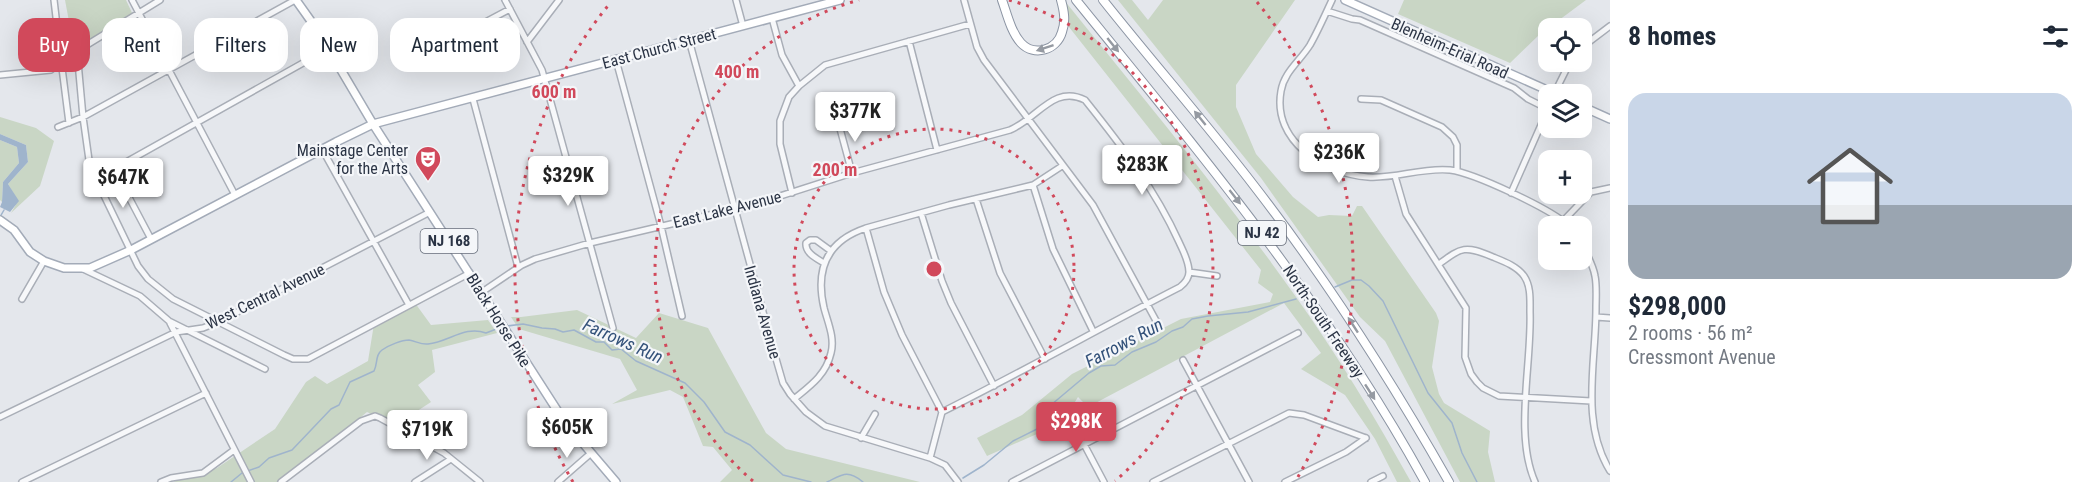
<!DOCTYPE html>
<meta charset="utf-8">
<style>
body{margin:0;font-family:"Roboto Condensed",sans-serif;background:#f2f2f3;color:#1f2937;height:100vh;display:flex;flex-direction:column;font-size:22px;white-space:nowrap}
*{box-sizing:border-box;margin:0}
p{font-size:20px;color:#747a83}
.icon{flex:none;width:33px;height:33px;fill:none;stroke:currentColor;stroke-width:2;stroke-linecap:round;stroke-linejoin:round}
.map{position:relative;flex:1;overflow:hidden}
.side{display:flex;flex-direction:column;background:#fff;width:480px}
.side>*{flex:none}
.hud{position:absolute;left:18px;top:18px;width:570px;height:54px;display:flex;gap:12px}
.tools{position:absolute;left:1538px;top:18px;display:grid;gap:12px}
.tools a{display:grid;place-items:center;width:54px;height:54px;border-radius:12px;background:#fff;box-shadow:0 6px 24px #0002;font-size:30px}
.price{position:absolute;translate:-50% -51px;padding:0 14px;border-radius:6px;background:#fff;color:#222;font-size:20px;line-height:39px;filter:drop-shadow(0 2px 3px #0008)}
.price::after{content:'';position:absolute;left:50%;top:36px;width:18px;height:14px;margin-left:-9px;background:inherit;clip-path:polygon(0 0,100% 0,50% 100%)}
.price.active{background:#d1495b;color:#fff}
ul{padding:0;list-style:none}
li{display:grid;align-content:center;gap:12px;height:318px;padding:0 18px}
li span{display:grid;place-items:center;height:186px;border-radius:18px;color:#555}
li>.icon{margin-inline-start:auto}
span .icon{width:108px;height:108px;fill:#fffc;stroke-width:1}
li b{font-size:26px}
h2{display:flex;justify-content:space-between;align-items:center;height:72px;padding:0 18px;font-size:26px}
.chip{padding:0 21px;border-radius:18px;background:#fff;box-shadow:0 6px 24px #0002;font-size:21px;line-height:54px}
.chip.active{background:#d1495b;color:#fff}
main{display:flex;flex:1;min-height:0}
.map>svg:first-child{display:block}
.green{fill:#c9d6c5}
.water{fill:#9fb4cc}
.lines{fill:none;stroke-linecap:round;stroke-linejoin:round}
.stream{stroke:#9fb4cc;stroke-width:1.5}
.minor-casing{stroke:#a9aeb7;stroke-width:8}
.major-casing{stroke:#a3abb8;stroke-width:10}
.highway-casing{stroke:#8b94a3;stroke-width:10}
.minor{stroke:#f7f8fa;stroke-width:5}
.major{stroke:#fff;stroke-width:7}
.highway{stroke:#fff;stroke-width:8}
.oneway{fill:#959aa2}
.ring{fill:none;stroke:#d1495b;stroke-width:3;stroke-dasharray:3 6}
.labels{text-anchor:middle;stroke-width:4.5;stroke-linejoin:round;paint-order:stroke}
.shield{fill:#f4f6f9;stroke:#676e7b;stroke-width:1.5}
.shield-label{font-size:15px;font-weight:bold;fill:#2b3445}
.street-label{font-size:16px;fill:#2b3445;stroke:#f4f6f9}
.poi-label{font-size:16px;fill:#2b3445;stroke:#f4f6f9;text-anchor:end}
.water-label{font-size:18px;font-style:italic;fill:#34527a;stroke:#f4f6f9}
.centre{fill:#d1495b;stroke:#f4f6f9;stroke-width:3}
.ring-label{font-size:18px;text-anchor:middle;font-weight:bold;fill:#d1495b;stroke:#f4f6f9;stroke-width:4.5;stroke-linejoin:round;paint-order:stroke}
</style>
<main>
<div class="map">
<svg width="1610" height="482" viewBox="0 0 1610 482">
<rect width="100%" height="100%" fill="#e4e7ec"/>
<path class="green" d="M65,0H126L133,15L74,48Z
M1064,0C1143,98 1224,195 1296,297C1338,356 1376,419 1411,482H1397L1375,439L1345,395L1301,369L1321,353L1284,303L1088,407L1078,397L1070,410L1047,413L1046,430L987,456L977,438L1022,415L1072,374L1181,319L1270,302L1273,294L1258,283L1261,270L1069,27Z
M1118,0H1132L1148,20L1163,0H1295L1236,85V107L1256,154L1293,197L1318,217L1329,215L1352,216L1357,206H1362L1436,313L1439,321L1432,367L1439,394L1444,403L1490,431L1488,452L1495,482H1460L1385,341L1360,317L1261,178Z
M1404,0H1586L1539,35L1510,63L1398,14Z
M0,117L36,128L54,141L40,186L11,213L18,201L8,184L28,162L26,145L0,134Z
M0,140L17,147L19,163L3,182L2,202L0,200Z
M415,303L431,325L488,320L497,333L432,350L435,372L418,385L431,402L396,425L367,412L283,482H173L217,468L275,429L306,382L315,376L327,384L368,361L374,324Z
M577,310L636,338L659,313L708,328L766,433L786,449L920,482H720L732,470L713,447L703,446L683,397L670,390L612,404L637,390L620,359L519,329L511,317H521Z"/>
<path class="water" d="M0,134L26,145L28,162L8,184L19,201L10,212L0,207L2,202L3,182L19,163L17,147L0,140Z"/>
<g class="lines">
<path class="stream" d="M0,217L4,210
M1335,287L1352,280H1361L1369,286L1383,301L1428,393L1452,423L1462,453L1477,482
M507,326L523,324L542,328L555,329L563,332L574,330L596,342H604L612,350L621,349L636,361L685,383L704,402L725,432L750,445L783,475L811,482
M963,478L984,465L1013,441L1039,428L1043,423L1041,415L1045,410L1089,373L1101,366L1115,365L1132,352L1156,342L1172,331L1183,327L1192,319L1208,316L1248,312L1296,299
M231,482L242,473L259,467L269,458L292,450L331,409L339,405L350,382L374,371C378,363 375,355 382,350C389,345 402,340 409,340C416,341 421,345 428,344C449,342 465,325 486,333L499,328
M827,482C842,475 847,469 863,482"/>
<g class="minor-casing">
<path id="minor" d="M132,0L235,195
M160,0L77,51L83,117L89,160L96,179L138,266L148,279L173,299L284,355L293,359H308L470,273
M505,0L542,70L613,328
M736,0L743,26
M964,0L977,47L984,60L1093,205L1160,328
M1332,0C1325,15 1318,31 1310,45C1300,61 1284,72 1281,91C1272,141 1324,174 1368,177C1395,179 1423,167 1450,170C1474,173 1551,209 1569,226
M1327,11L1352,19L1360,20L1514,88L1528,99L1548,109
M772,18L782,55L799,86
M461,35L510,9
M689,40L772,345L783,383L790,394L806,412L825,426L930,458L945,465L958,482
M909,41L937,150
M527,42L559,0
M1581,48L1610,26
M61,60L69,123
M616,60L661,226L682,316
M0,75L51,70L61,60L54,0
M1554,94L1570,62
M473,99L518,267
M1361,99L1381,100L1442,127L1453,137L1457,145V171
M58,127L83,117L295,0
M322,149L409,305
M114,169L151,239
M852,173L839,125L846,116L860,112
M1395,176L1406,214L1466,308L1465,357L1471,374L1477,382L1483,388L1499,396L1591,401
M96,179L328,49
M1033,185L1053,249L1093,331
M792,193L780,144V121L789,97L799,86L825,65L970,24
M1511,193L1548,109
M976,199L1000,273L1045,359
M921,213L942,281L951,303L994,386
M1563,221L1591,192L1610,188
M866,228L884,292L902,335L942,412
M1581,242C1586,253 1593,264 1595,276C1597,286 1596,298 1596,308C1596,363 1580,422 1610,471
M824,263C816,258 805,253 806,243L810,240H816L831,251
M1439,264C1462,247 1465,245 1493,257C1503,261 1517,266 1524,276C1531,286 1530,300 1530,312C1532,363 1514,435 1535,482
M83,269L140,296L169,321L265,369
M1189,272L1217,276
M482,292L522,265L535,259L590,243L752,205L852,173L1010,130C1037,119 1054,84 1085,100C1121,145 1155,189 1179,242C1183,251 1189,261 1189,272C1189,279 1185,283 1180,287C1100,328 1022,372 942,412L930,458
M22,299L44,261
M1596,317L1610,318
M170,323L251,482
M1183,360L1249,482
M794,399C810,386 826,375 831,353C835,338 828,323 824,308C815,269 827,241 866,228L949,205L1033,185L1062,166
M1068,414L1104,482
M0,417L176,332L203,328L218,322L430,212
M861,438L875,414
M22,482L206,393
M161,482L171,478L203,473L234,450
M281,482L361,421L375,416L380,418L444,453L480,482
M415,482L451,459
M558,482L590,454
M1012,482L1298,333
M1153,482L1289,413L1304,415L1366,438
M1285,482L1346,452L1366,438
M1371,482L1383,476"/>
</g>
<g class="major-casing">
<path id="major" d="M296,0L318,31L373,124L564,421L616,482
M1345,0L1556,94
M1581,106L1610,119
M0,220L14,230L30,252L44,261L64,268H90L131,250L336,142L373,124L840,0"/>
</g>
<g class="highway-casing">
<path id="highway" d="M1002,0C1007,14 1011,32 1021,43C1034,57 1057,50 1062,32C1066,21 1064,11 1061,0
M1076,0C1201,154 1329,307 1425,482
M1103,0C1153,63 1206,123 1255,187C1327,280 1391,380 1449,482"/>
</g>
<use href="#minor" class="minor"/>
<use href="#major" class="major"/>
<use href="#highway" class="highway"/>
</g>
<defs><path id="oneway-solid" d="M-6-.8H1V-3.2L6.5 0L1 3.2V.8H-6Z" transform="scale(1.5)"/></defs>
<g class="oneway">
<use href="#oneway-solid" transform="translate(1113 45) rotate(51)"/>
<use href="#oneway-solid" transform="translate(1045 48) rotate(162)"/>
<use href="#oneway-solid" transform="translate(1200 118) rotate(-129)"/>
<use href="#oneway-solid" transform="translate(1235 197) rotate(52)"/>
<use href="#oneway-solid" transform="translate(1353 325) rotate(-123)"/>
<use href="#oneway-solid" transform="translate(1370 392) rotate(57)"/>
</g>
<g class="ring">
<circle cx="934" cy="269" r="140"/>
<path d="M753 481A279 279 0 0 1 859 0M1009 0A279 279 0 0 1 1115 481"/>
<path d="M573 482A419 419 0 0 1 611 2M1257 2A419 419 0 0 1 1295 482"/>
</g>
<defs>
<g id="theatre-pin" transform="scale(1.35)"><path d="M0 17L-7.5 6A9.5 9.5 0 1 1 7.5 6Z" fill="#d1495b" stroke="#f4f6f9"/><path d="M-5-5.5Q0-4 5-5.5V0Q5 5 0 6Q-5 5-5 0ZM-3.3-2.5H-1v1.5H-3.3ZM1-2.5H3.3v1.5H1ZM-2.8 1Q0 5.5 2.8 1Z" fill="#fff"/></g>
</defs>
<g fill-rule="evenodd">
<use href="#theatre-pin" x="428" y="159"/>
</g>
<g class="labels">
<g class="shield">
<rect x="1238" y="221" width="48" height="24" rx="4.5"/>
<rect x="420.5" y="229" width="57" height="24" rx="4.5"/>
</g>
<g class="shield-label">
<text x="1262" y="238">NJ 42</text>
<text x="449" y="246">NJ 168</text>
</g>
<g class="street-label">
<text transform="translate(659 48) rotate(-15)" y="6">East Church Street</text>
<text transform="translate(1450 48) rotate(24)" y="6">Blenheim-Erial Road</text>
<text transform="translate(727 209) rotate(-14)" y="6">East Lake Avenue</text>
<text transform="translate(265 296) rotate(-26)" y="6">West Central Avenue</text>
<text transform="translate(763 312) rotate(74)" y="6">Indiana Avenue</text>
<text transform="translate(499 320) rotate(58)" y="6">Black Horse Pike</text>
<text transform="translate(1324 321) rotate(56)" y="6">North-South Freeway</text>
</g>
<g class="poi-label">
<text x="408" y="156">Mainstage Center<tspan x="408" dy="18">for the Arts</tspan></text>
</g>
<g class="water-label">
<text transform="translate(623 341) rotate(24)" y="6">Farrows Run</text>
<text transform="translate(1124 343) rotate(-28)" y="6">Farrows Run</text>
</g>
</g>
<circle cx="934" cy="269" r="9" class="centre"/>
<g class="ring-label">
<text x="737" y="78">400 m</text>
<text x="554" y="98">600 m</text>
<text x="835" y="176">200 m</text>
</g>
</svg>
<div class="tools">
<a><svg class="icon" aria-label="locate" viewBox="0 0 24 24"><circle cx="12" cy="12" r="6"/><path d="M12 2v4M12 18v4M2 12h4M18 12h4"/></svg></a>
<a><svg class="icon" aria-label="layers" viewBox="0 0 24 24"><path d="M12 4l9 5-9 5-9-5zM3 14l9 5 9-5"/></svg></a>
<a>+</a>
<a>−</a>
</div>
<b class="price" style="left:855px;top:143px">$377K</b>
<b class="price" style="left:1339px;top:184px">$236K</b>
<b class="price" style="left:1142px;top:196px">$283K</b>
<b class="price" style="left:568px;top:207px">$329K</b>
<b class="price" style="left:123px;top:209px">$647K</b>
<b class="price active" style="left:1076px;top:453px">$298K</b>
<b class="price" style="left:567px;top:459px">$605K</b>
<b class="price" style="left:427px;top:461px">$719K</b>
<div class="hud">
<a class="chip active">Buy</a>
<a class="chip">Rent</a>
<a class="chip">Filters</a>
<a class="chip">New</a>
<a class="chip">Apartment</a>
</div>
</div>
<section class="side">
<h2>8 homes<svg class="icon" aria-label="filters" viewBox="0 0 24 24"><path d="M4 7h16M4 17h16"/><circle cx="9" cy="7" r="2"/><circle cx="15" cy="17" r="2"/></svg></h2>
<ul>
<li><span style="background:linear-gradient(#c9d6e8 60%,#9aa5b1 0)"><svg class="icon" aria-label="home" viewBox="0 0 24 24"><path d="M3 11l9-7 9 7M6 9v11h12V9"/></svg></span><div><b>$298,000</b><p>2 rooms · 56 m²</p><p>Cressmont Avenue</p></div></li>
</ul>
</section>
</main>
